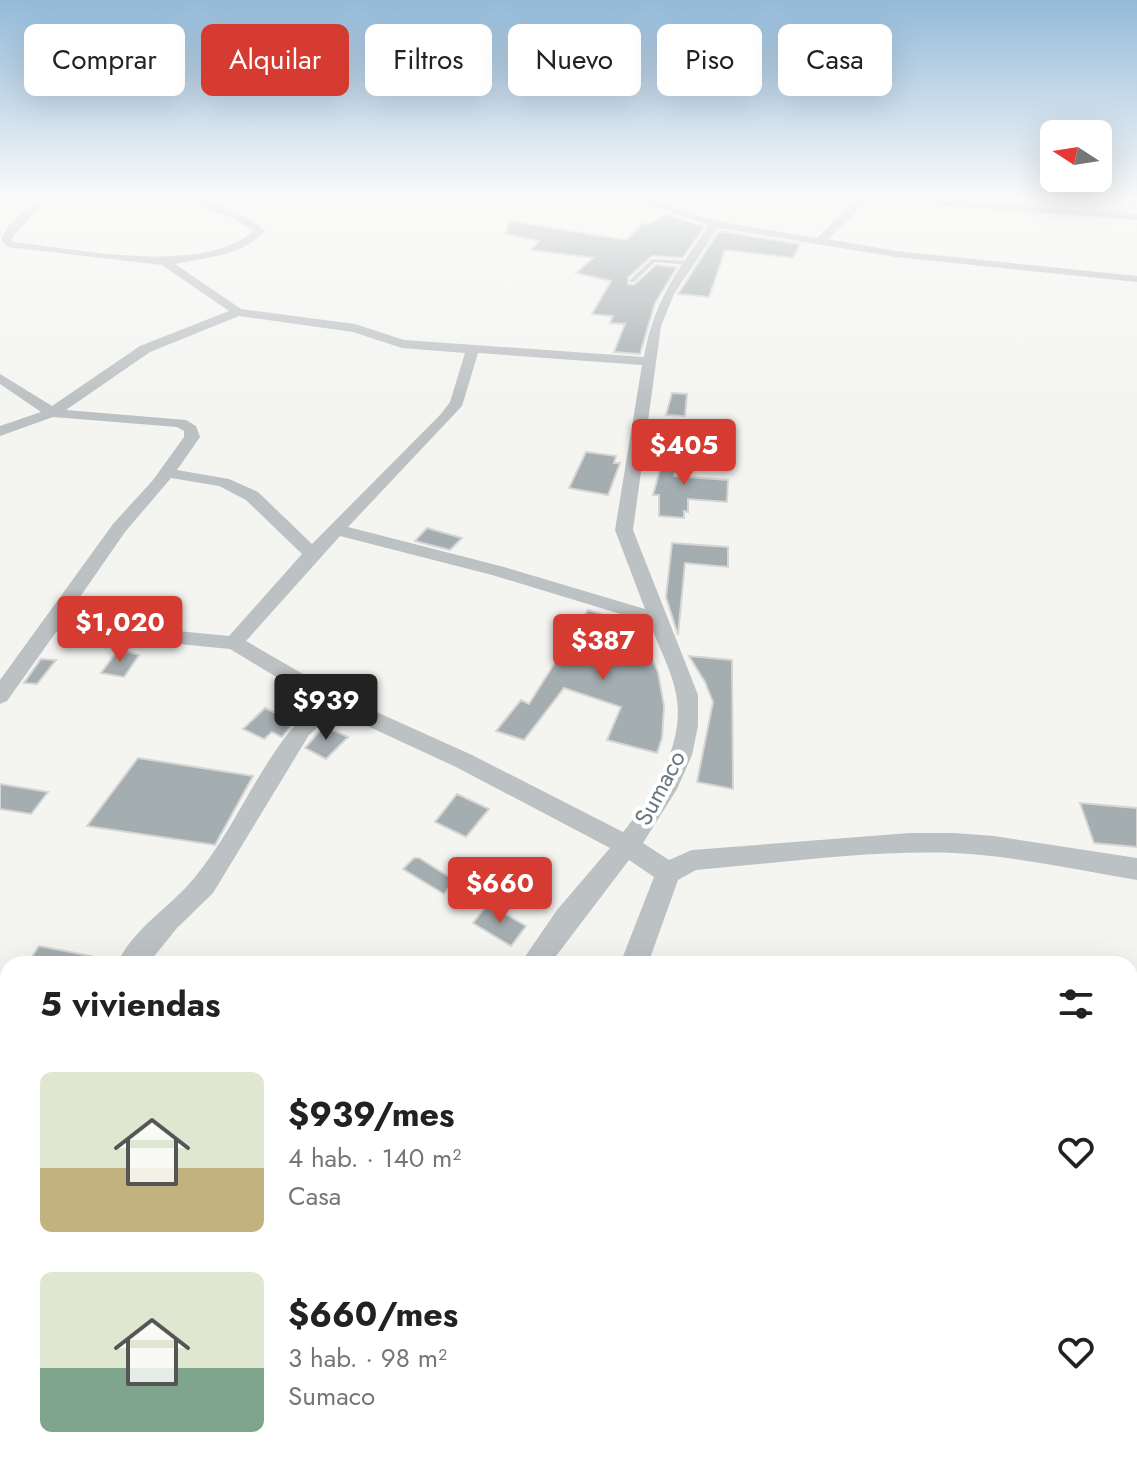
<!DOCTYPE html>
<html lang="es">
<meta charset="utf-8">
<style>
body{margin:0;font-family:Jost,sans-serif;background:#f6f6f6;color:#222;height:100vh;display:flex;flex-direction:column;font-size:30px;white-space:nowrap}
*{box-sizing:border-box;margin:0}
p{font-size:26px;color:#767676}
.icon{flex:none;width:44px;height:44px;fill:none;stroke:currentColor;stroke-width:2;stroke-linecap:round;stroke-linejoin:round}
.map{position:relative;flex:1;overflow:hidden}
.details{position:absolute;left:0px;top:956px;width:1138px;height:512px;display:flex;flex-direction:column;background:#fff;border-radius:24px 24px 0 0;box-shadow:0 8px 32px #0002}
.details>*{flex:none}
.hud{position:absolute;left:24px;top:24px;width:1090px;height:72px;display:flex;gap:16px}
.needle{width:52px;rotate:282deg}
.buttons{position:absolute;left:1040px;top:120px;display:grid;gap:16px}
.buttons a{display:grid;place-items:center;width:72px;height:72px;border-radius:12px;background:#fff;box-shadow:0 8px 32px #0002;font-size:40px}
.price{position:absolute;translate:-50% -68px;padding:0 18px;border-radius:8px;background:#d53b31;color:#fff;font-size:26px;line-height:52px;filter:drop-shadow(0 2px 4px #0008)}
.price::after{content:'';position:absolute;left:50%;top:48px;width:24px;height:18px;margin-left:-12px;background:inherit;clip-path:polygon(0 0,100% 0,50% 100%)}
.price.current{background:#222;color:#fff}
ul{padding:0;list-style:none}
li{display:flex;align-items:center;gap:24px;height:200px;padding:0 40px}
li span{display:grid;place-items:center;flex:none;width:224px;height:160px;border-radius:12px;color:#555}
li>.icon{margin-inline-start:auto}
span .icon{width:96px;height:96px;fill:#fffc;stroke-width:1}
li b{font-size:34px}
h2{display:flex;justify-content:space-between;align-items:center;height:96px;padding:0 40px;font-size:34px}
.tag{padding:0 28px;border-radius:12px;background:#fff;box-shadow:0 8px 32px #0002;font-size:28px;line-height:72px}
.tag.current{background:#d53b31;color:#fff}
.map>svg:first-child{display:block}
.building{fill:#a4adb0;stroke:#d6d5d4;stroke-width:2}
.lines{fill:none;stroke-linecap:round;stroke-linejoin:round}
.service{fill:#bcc1c3;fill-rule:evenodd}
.minor{fill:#bcc1c3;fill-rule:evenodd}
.labels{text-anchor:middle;stroke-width:8;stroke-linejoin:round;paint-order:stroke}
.street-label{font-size:24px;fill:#667980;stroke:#fff}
</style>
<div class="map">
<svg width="1137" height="1468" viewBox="0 0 1137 1468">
<rect width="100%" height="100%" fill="#f4f4f1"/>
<path class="building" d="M667,214L704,227L683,258L652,256L628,278V284L634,285L656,265L677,267L655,303L640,354L614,352L625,324L610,323L613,316L592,314L611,281L576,273L593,258L531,250L539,241L506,234L509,221L626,240L643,223L649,224Z
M719,231L800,244L793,258L725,250L709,297L678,294Z
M672,393L687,394L685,416L666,415Z
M668,441L682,444L674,476L728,480L727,502L688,499V512L684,511V518L659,516V495H653Z
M586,452L616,456L614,463H620L608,495L569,488Z
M427,528L462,538L450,550L415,541Z
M672,543L728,547V567L685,563L678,635L666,597Z
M588,610L634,624L642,638L658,672L664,706L662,738L657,753L607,740L621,707L564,688L524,740L496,731L521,700L529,704Z
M119,649L139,655L124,677L101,673Z
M689,656L732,660L733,789L697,782L713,702L705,682Z
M41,659L56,660L37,684L24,683Z
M265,708L294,722L282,737L272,732L264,739L243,729Z
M324,726L348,737L326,759L305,748Z
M138,758L253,776L215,845L87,826Z
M0,784L48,792L31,814L0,809Z
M457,794L489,809L466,837L435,822Z
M1080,803L1137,808V847L1094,843Z
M414,858H419L454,880L444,894L403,869Z
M488,904L526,926L511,946L473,923Z
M39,946L91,956L90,964H27Z"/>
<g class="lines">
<path class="service" d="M652,259L688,261L691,263L688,265L655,262L634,282H630V280Z"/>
<path class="minor" d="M38,197H48L11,239L14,242C77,249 203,276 253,231L234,219L177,197C206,197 244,212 265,231C243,255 206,258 175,264L241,309L355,324L404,340L644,357C653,302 678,270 709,225L627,197H641L717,221L817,238L858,197H899L1137,214V220L869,200L828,239L896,251L1137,276V282L896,257L718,228L674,294L661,326L633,530L698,695V726L692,755L677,789L643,843L669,860L692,850L910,833H954L994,836L1137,858V880C1077,870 1015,856 954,853C869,850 781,863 696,870L678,880L648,964H620L654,877L629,860L550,964H520L557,910L610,848L456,767L335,711L309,735L213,893L177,928L148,964H117C133,928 171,907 195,877C241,822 263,749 318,702L230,649L56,632L7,701L0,704V680L113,524L153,480L184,437V431L177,427L53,417L0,436V426L41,412L0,384V374L52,406L140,346L229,311L162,265L7,247L1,239L9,225ZM239,316L353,332L402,348L465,353L450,402L441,414L312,544L258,492L229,479L177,470L200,437L196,426L186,420L66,410L150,352ZM478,353L642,365L615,530L645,609L504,567L348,527L462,406ZM171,478L219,486L246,500L302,554L229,636L64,620L125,532ZM340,536L492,575L650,623C658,646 672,671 676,694C686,743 653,796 623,832L472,755L341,696L246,641Z
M8,1178V1219L0,1222V1181Z
M216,1460H255L252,1468H213Z
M471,1460H509L507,1468H469Z"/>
</g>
<linearGradient id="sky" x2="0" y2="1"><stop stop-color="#93bada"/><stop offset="0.49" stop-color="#fafaf9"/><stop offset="1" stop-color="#fafaf9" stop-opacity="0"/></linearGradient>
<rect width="1137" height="402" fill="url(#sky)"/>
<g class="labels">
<g class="street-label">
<text transform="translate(660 788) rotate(-62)" y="8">Sumaco</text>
</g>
</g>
</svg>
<div class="buttons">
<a><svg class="needle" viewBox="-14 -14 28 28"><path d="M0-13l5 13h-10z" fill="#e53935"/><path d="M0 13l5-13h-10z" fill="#767676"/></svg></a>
</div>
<b class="price" style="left:684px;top:487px">$405</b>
<b class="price" style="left:120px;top:664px">$1,020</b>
<b class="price" style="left:603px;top:682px">$387</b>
<b class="price current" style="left:326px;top:742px">$939</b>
<b class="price" style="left:500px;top:925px">$660</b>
<div class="hud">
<a class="tag">Comprar</a>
<a class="tag current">Alquilar</a>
<a class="tag">Filtros</a>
<a class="tag">Nuevo</a>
<a class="tag">Piso</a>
<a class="tag">Casa</a>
</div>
<section class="details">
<h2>5 viviendas<svg class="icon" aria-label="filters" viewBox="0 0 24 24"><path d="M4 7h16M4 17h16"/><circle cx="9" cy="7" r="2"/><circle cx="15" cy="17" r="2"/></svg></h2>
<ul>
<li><span style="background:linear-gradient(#dfe7d0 60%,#c2b280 0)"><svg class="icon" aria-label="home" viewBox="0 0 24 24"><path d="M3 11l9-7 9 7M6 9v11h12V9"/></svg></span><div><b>$939/mes</b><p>4 hab. · 140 m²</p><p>Casa</p></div><svg class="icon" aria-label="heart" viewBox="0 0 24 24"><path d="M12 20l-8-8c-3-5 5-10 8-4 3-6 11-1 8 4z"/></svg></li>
<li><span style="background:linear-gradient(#dfe7d0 60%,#7fa58c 0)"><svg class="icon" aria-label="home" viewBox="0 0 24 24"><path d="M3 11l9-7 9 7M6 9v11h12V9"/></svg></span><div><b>$660/mes</b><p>3 hab. · 98 m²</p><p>Sumaco</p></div><svg class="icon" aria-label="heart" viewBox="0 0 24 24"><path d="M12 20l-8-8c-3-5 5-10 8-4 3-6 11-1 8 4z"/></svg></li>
</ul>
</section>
</div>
